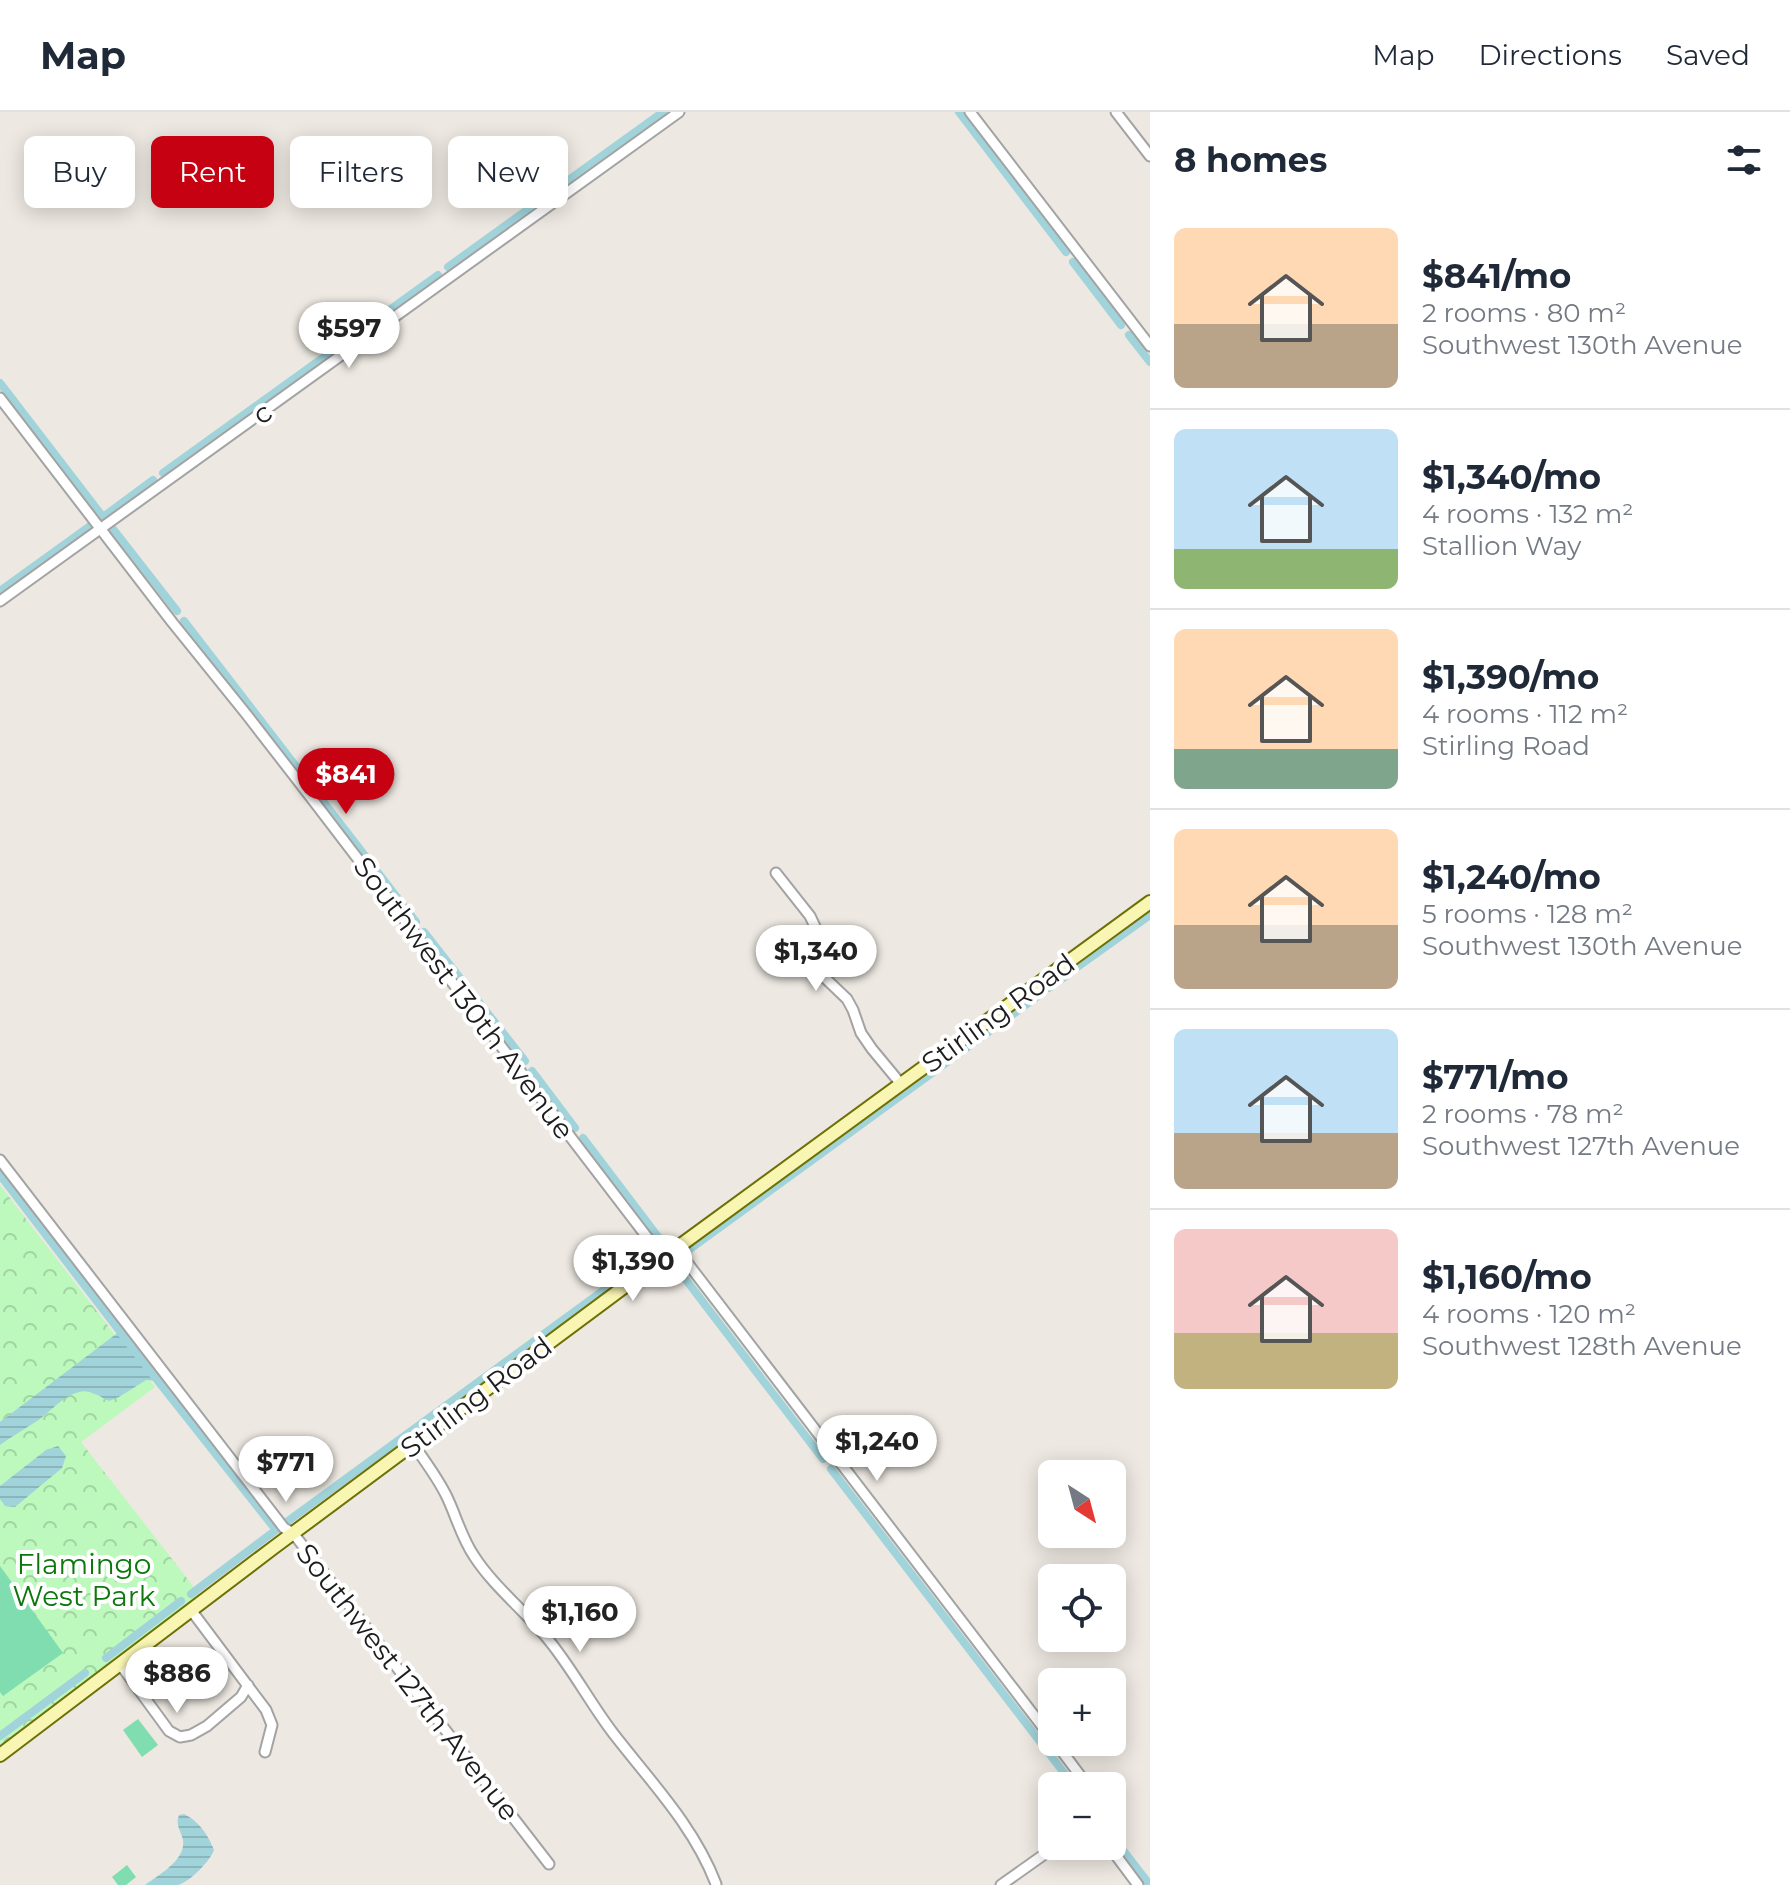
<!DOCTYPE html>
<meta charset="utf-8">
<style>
body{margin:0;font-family:Montserrat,sans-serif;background:#f2f2f3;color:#1f2937;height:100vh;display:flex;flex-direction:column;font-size:30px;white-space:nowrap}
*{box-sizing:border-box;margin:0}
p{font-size:26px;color:#747a83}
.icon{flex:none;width:44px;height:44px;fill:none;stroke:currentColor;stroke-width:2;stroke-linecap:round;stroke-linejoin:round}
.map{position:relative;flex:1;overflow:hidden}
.sheet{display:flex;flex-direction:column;background:#fff;width:640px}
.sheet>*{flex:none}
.hud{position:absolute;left:24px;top:24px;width:760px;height:72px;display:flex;gap:16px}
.needle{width:52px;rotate:144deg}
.buttons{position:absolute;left:1038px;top:1348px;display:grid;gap:16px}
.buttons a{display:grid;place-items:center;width:88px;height:88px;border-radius:12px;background:#fff;box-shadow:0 4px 20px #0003;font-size:40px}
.price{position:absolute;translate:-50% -68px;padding:0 18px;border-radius:28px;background:#fff;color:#222;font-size:26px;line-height:52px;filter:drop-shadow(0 2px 4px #0008)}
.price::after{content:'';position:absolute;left:50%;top:48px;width:24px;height:18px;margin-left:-12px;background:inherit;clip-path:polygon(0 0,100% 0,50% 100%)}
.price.selected{background:#c60212;color:#fff}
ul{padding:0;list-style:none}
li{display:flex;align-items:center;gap:24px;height:200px;padding:0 24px}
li+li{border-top:2px solid #e0e1e3}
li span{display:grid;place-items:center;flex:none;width:224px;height:160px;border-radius:12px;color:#555}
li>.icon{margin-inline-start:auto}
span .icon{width:96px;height:96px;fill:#fffc;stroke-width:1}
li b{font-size:34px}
h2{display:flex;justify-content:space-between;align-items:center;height:96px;padding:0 24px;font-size:34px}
.chip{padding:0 28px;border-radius:12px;background:#fff;box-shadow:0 4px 20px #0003;font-size:28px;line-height:72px}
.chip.selected{background:#c60212;color:#fff}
header{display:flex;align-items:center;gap:48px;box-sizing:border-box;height:112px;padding:0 40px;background:#fff;border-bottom:2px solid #e0e1e3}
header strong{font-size:38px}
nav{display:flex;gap:44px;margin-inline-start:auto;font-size:28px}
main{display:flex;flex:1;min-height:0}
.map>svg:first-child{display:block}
.park{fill:url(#park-crowns)}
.pitch{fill:#7fddb0}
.water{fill:url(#water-rules)}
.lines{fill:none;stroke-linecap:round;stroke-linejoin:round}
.canal{stroke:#a1d3db;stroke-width:8}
.street-casing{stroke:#a3a3a3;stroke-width:13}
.secondary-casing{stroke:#6d7005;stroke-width:16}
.street{stroke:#fff;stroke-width:9}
.secondary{stroke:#f9f6b4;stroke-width:12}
.labels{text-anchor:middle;stroke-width:8;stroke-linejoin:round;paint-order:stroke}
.street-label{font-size:28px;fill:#1c1c1c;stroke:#fff}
.park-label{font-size:28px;fill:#0c770c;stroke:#fff}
</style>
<header>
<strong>Map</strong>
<nav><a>Map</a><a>Directions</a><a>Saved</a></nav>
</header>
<main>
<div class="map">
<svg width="1150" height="1773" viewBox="0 0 1150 1773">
<defs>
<pattern id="park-crowns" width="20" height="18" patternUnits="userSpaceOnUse" patternTransform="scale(2)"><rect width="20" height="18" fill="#bdf8bd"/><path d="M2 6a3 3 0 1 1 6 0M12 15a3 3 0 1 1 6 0" fill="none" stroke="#a2d4a2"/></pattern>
<pattern id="water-rules" width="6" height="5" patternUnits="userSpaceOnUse" patternTransform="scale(2)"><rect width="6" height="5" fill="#a1d3db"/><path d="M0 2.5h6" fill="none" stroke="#8ab5bb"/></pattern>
</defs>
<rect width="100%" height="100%" fill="#ede8e1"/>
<path class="park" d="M0,1073L155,1275L81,1330L200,1483L0,1633Z"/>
<path class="pitch" d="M0,1454L63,1541L3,1584L0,1580Z
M138,1607L158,1633L142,1645L123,1618Z
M127,1753L136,1765L126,1773H118L112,1765Z"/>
<path class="water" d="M120,1219L158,1269L146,1268L119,1285L109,1289C100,1285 89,1277 79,1280C62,1284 51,1300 37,1309C25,1317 12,1324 0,1333V1310Z
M58,1334L66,1344L62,1356L15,1395L5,1394L0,1387V1374L46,1338Z
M184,1702C199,1709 208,1723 214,1738C210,1749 190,1770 178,1773C168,1773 155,1773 145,1773C159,1763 186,1748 183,1728C181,1718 175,1714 179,1703Z"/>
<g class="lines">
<path class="canal" d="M959,0L1066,140
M1073,150L1121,213
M448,155L663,0
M1129,223L1150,250
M0,271L103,405L153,368
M163,361L438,163
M113,417L177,499
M0,479L90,414
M184,509L416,810
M424,820L525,949
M1076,856L1150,803
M1049,876L1066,864
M532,959L575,1016
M583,1026L665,1134
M0,1063L158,1269L276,1418L191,1482
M690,1137L1038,884
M676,1151L680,1160L823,1347
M831,1357L1074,1674
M288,1409L634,1156L647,1135
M106,1546L181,1489
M0,1624L85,1561
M1112,1724L1150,1773"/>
<g class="street-casing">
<path id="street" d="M970,0L1150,234
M1116,0L1150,44
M0,286L172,510L247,603L309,683L663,1146
M0,489L679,0
M776,761L810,804L819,823L820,856L824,865L847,887L853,898L861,921L872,937L901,972
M0,1048L284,1416L293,1421L549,1752
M676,1136L1052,1627
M413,1332C425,1349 437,1365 446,1383C456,1403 461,1425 474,1444C494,1475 524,1498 547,1526C572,1556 590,1591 613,1621C650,1669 694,1714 716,1772
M191,1498L266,1598L272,1613L265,1640
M120,1552L169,1619L180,1625L191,1623L207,1614L241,1585L248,1573
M1055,1630L1088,1674
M1109,1734L1138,1773
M1001,1773L1056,1734"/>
</g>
<g class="secondary-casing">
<path id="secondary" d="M0,1643L273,1436L663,1146L1150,790"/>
</g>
<use href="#street" class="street"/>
<use href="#secondary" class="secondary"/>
</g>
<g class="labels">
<g class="street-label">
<text transform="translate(262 301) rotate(-36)" y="10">c</text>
<text transform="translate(464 886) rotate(53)" y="10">Southwest 130th Avenue</text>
<text transform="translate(998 901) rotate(-36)" y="10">Stirling Road</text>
<text transform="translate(476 1285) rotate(-37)" y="10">Stirling Road</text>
<text transform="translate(408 1570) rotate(52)" y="10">Southwest 127th Avenue</text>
</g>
<g class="park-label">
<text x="84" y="1462">Flamingo<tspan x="84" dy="32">West Park</tspan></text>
</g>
</g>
</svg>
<div class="buttons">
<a><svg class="needle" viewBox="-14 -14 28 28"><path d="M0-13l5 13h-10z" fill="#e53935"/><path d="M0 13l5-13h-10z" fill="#747a83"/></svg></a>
<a><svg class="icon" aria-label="locate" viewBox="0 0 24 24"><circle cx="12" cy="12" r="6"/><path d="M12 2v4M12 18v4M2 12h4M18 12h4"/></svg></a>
<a>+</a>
<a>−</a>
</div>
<b class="price" style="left:349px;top:258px">$597</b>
<b class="price selected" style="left:346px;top:704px">$841</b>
<b class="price" style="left:816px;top:881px">$1,340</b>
<b class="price" style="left:633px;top:1191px">$1,390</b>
<b class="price" style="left:877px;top:1371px">$1,240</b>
<b class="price" style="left:286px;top:1392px">$771</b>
<b class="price" style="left:580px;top:1542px">$1,160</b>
<b class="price" style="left:177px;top:1603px">$886</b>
<div class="hud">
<a class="chip">Buy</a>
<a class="chip selected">Rent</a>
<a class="chip">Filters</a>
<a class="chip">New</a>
</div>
</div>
<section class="sheet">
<h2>8 homes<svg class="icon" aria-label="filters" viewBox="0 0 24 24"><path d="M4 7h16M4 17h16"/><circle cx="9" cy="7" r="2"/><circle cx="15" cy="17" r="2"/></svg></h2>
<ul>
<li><span style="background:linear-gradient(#ffd9b3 60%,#b9a48a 0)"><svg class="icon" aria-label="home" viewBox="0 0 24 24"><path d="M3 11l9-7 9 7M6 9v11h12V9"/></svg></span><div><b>$841/mo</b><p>2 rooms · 80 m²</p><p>Southwest 130th Avenue</p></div></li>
<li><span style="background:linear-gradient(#bfe0f5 75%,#8fb573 0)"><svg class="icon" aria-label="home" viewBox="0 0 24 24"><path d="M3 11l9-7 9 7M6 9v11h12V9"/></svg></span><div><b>$1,340/mo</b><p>4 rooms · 132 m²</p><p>Stallion Way</p></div></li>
<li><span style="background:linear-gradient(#ffd9b3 75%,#7fa58c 0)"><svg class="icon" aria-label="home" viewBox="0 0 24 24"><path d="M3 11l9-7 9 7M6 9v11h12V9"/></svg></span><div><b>$1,390/mo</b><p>4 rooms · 112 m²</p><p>Stirling Road</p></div></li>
<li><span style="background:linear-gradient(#ffd9b3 60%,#b9a48a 0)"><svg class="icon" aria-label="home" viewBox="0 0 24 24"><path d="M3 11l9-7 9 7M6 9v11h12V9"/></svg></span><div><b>$1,240/mo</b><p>5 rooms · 128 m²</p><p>Southwest 130th Avenue</p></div></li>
<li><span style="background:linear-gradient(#bfe0f5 65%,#b9a48a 0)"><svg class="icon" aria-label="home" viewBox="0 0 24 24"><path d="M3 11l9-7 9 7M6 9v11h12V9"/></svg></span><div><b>$771/mo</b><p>2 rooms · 78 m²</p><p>Southwest 127th Avenue</p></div></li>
<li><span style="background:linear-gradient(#f6c9c9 65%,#c2b280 0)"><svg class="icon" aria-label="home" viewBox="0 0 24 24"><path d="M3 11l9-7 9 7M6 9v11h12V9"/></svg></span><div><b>$1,160/mo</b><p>4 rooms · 120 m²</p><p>Southwest 128th Avenue</p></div></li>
</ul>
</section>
</main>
